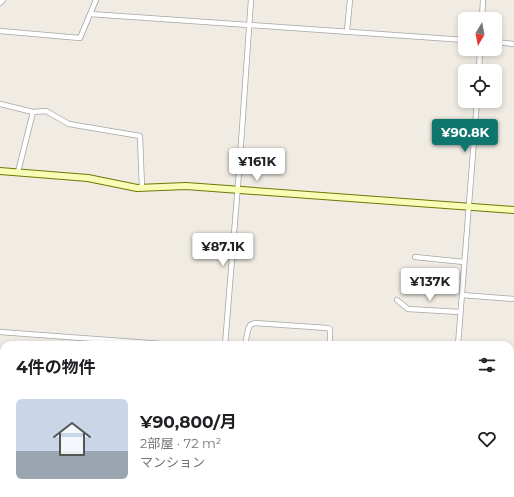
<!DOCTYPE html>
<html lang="ja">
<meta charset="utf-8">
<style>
body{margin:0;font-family:Montserrat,"Noto Sans JP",sans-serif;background:#f6f6f6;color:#202124;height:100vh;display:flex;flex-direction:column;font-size:15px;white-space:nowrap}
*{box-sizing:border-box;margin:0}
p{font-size:13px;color:#757577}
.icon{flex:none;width:22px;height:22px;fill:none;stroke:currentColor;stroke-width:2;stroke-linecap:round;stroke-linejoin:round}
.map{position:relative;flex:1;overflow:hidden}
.drawer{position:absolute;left:0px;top:341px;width:514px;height:156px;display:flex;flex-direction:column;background:#fff;border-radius:12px 12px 0 0;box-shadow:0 2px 6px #0003}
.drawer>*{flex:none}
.needle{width:26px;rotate:190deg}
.tools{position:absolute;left:458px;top:12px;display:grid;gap:8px}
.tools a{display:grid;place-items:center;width:44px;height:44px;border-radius:6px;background:#fff;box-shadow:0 2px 6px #0003;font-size:20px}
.price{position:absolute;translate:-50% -34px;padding:0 9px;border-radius:4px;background:#fff;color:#222;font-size:13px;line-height:26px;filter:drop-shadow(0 1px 2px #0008)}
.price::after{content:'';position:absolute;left:50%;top:24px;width:12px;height:9px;margin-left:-6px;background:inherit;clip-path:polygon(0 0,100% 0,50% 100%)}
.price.selected{background:#0f766e;color:#fff}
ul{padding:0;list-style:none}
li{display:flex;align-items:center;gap:12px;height:100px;padding:0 16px}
li span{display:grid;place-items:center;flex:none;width:112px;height:80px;border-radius:6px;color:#555}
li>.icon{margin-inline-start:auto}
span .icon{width:48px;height:48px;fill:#fffc;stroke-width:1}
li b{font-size:17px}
h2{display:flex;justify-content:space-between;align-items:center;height:48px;padding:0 16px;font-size:17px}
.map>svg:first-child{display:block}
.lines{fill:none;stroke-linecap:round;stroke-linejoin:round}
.street-casing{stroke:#a6a6a6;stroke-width:6}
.secondary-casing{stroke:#6b7a01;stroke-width:8}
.street{stroke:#fff;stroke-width:4.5}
.secondary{stroke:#f7fcb6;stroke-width:6}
</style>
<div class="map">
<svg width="514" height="497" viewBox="0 0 514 497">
<rect width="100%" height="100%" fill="#f0ece4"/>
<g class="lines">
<g class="street-casing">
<path id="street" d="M0,3L3,0
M90,14L249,25L465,40
M482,19L483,0
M0,31L80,38L96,0
M347,31L350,0
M495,42L514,44
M479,71L480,49
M0,104L33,112L18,172
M33,112L46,111L69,124L140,136L142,188
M415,257L464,262
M462,295L514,299
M397,300L408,309L460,312
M0,332L176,345
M225,345L239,172L251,0
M245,345L248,330L250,325L255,323L327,328L330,329V345
M458,345L470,191L477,101
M510,365L514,366
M510,477L514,472
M0,495L27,497
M213,497V493
M413,497L414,493
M428,497L431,493
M466,497L468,493
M503,497L504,493"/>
</g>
<g class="secondary-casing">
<path id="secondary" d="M0,171L88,178L137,188L186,186L514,210"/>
</g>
<use href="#street" class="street"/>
<use href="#secondary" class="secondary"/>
</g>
</svg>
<div class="tools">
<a><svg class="needle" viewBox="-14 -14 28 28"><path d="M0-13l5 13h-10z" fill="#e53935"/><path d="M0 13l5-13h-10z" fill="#757577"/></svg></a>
<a><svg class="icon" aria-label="locate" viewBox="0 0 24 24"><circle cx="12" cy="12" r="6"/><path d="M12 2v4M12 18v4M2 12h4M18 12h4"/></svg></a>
</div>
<b class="price selected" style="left:465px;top:153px">¥90.8K</b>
<b class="price" style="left:257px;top:182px">¥161K</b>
<b class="price" style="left:223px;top:267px">¥87.1K</b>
<b class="price" style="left:430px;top:302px">¥137K</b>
<section class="drawer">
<h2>4件の物件<svg class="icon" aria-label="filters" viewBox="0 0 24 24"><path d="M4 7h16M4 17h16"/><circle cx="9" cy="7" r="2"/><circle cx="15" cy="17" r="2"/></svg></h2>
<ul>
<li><span style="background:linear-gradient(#c9d6e8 65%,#9aa5b1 0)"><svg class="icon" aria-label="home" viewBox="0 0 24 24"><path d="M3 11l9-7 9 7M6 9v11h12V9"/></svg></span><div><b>¥90,800/月</b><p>2部屋 · 72 m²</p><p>マンション</p></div><svg class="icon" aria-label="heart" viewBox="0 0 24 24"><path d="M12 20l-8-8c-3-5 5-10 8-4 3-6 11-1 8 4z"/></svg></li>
</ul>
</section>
</div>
